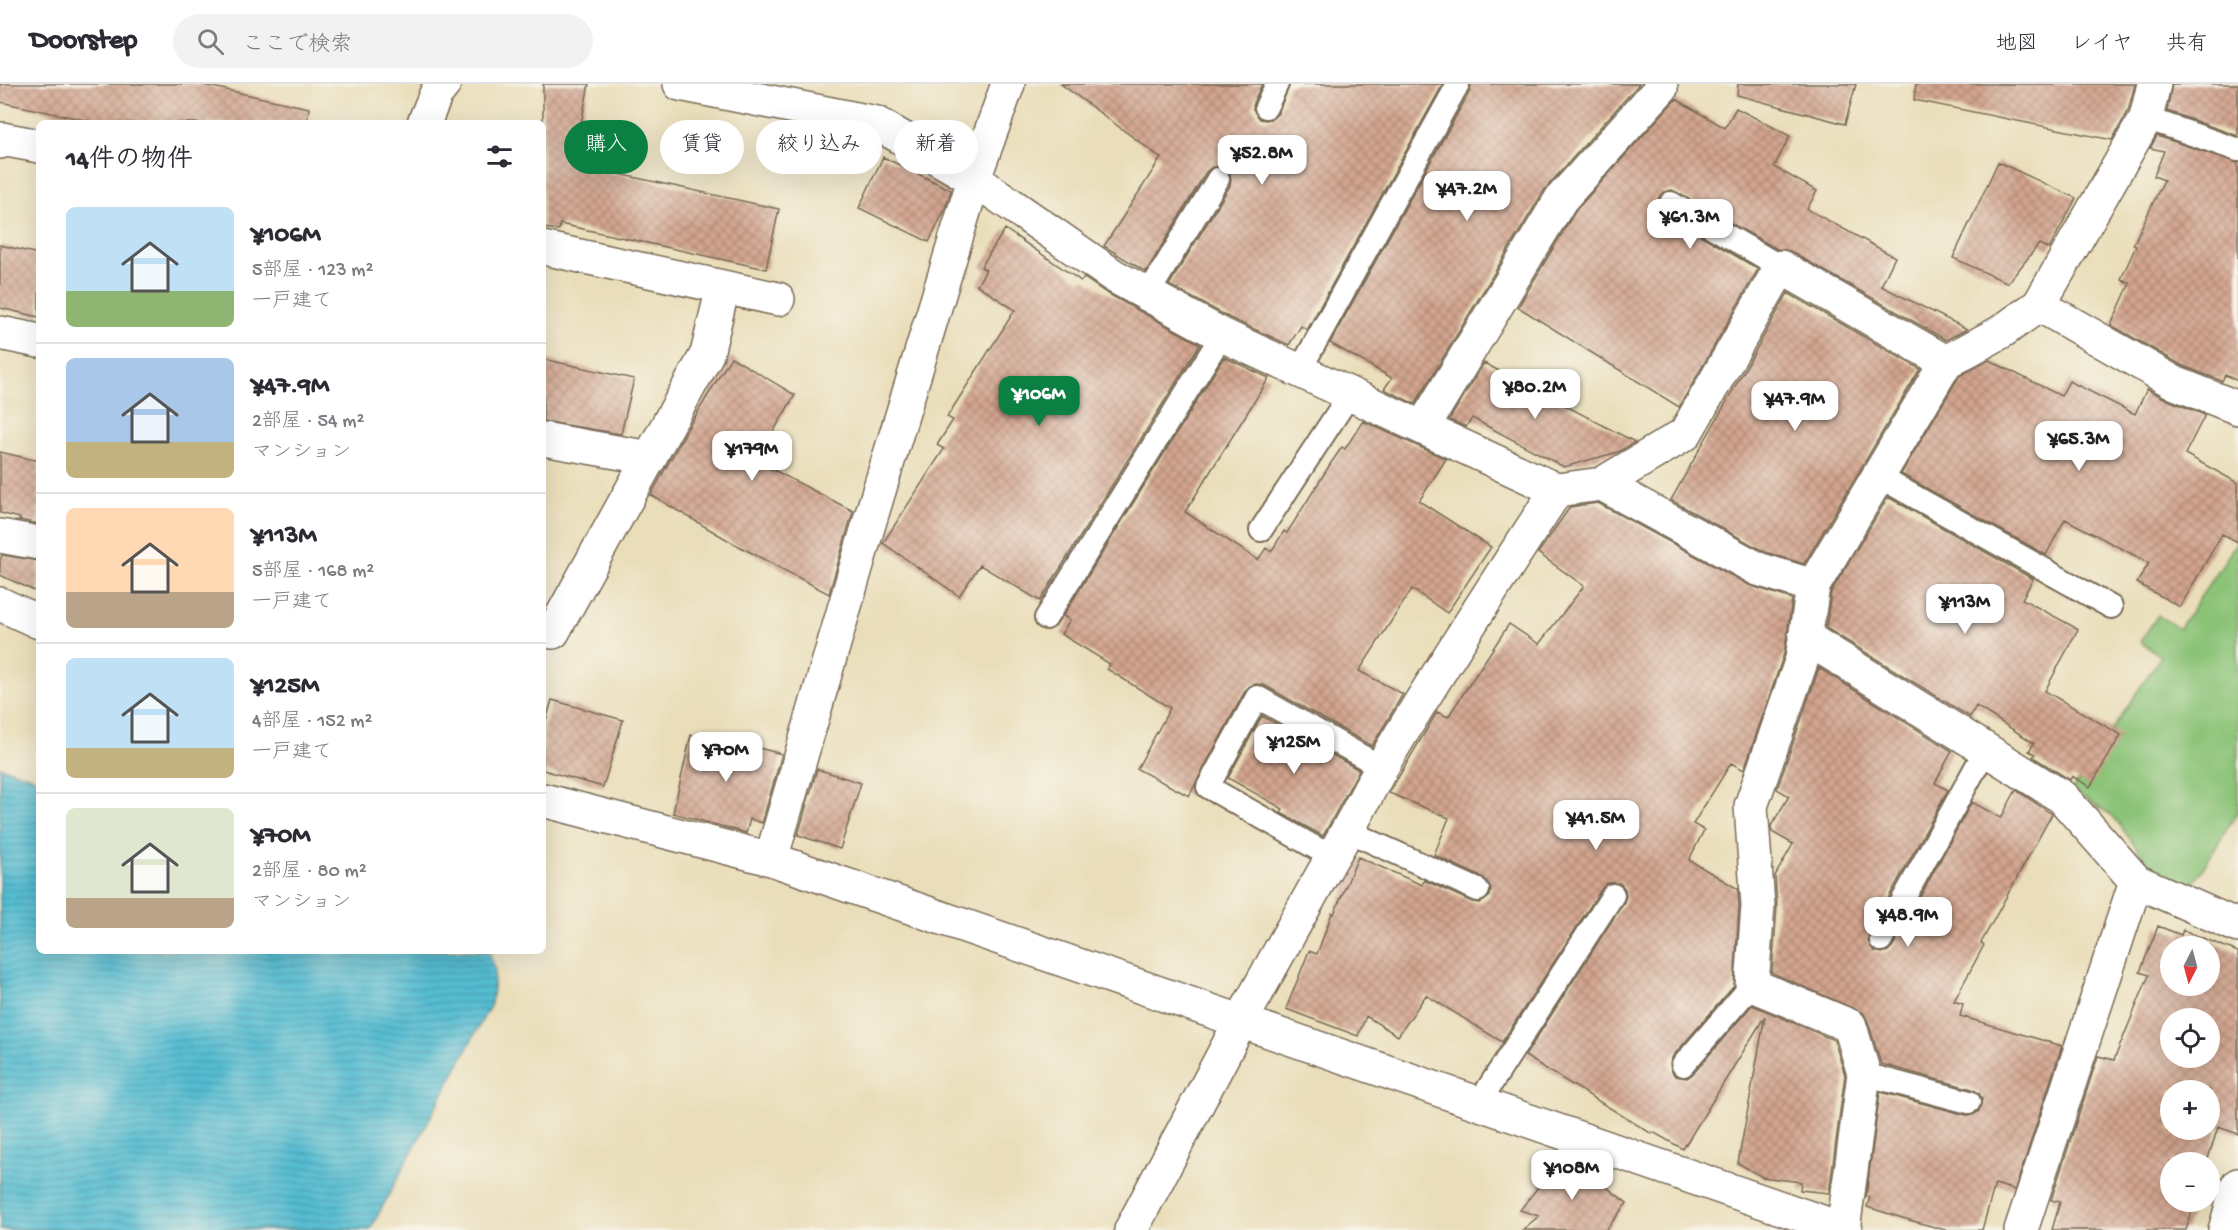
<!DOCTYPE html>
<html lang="ja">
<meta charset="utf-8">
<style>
body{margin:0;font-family:"Gochi Hand","Klee One",sans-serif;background:#f2f2f3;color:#2b2b33;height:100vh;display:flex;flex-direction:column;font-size:22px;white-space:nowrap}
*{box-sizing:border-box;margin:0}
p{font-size:20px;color:#7c7c81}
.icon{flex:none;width:33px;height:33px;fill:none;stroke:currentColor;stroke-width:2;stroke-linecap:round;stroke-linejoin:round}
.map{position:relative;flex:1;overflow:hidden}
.side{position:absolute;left:36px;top:36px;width:510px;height:834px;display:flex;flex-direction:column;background:#fff;border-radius:9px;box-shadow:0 6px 24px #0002}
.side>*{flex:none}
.banner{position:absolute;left:564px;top:36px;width:570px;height:54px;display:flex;gap:12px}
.needle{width:39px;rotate:186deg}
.tools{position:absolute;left:2160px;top:852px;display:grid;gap:12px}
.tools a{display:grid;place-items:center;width:60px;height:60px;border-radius:50%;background:#fff;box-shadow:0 6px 24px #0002;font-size:30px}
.price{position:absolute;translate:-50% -51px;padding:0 14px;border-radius:12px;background:#fff;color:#222;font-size:20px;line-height:39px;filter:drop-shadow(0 2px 3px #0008)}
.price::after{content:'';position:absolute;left:50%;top:36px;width:18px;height:14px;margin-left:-9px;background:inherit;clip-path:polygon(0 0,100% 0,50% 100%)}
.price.active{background:#0b8043;color:#fff}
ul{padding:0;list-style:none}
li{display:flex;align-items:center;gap:18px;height:150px;padding:0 30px}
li+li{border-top:2px solid #e1e1e2}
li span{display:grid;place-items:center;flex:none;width:168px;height:120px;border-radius:9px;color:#555}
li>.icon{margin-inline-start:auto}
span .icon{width:72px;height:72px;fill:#fffc;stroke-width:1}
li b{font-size:26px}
h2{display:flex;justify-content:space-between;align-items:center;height:72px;padding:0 30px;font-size:26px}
.pill{padding:0 21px;border-radius:27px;background:#fff;box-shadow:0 6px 24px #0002;font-size:21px;line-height:54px}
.pill.active{background:#0b8043;color:#fff}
header{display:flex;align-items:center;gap:36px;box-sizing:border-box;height:84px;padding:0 30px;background:#fff;border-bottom:2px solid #e1e1e2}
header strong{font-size:28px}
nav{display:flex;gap:33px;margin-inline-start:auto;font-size:21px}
.search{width:420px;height:54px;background:#f2f2f3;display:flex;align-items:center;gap:15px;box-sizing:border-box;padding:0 21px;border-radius:33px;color:#7c7c81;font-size:22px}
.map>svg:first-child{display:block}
.green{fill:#8bc377;stroke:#63764a;stroke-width:1.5}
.water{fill:url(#water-rules);stroke:#487478;stroke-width:1.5}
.building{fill:url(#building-cross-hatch);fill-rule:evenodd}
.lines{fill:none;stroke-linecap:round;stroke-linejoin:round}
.service-casing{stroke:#786955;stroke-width:26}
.minor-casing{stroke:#786955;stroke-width:36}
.service{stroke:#fff;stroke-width:22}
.minor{stroke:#fff;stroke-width:33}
</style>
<header>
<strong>Doorstep</strong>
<div class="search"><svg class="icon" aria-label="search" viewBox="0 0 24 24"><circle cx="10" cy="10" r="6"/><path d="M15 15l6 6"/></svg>ここで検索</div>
<nav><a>地図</a><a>レイヤ</a><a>共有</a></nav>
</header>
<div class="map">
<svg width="2238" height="1146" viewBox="0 0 2238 1146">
<defs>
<pattern id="water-rules" width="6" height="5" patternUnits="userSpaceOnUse" patternTransform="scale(1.5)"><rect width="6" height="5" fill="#55bdd2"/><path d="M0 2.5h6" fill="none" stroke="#489aaa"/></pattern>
<pattern id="building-cross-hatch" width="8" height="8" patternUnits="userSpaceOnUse" patternTransform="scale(1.5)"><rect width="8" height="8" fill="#d3a58f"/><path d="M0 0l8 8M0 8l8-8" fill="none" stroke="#ac8774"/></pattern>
</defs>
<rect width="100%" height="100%" fill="#f7f3e8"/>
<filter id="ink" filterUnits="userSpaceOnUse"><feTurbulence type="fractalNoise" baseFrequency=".0167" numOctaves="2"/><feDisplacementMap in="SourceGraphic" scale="12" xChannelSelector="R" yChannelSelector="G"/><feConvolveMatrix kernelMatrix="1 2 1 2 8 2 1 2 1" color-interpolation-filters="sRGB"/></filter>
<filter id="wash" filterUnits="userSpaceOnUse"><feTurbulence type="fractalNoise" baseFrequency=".008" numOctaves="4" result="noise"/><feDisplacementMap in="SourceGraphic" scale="24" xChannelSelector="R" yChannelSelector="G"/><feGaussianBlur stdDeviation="1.35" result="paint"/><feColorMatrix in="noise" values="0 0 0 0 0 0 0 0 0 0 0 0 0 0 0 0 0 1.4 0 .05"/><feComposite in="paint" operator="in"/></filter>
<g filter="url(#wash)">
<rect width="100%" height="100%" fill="#eadeba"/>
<path class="green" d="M2238,457V727L2190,806L2150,782L2113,732L2072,706L2161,572L2140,558L2158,531L2179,545Z"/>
<path class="water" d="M0,683L39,695V867H489L495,886L491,920L370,1146H0Z"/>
<g id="blocks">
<path class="building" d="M0,0H199L309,24L307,39H99L0,18Z
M543,0H589L573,80L779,125L766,185L560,140L559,146L543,144Z
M1061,0H1262L1254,17L1253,25L1260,35L1266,36L1273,34L1278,29L1290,0H1443L1307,246L1301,242L1289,261L1230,234L1169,201L1230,102L1231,96L1230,89L1224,83H1212L1206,88L1146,188L1104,162L1161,74Z
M1471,0H1639L1545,105L1415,320L1384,305L1392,294L1330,259L1470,7Z
M1738,0H1856L1845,40L1737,11Z
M1916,0H2135L2128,27L2112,56L1914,16Z
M2172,0H2238V52L2167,27Z
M1676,15L1725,44L1736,24L1790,52L1774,83L1817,107L1807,125L1895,173L1881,202L1967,245L1946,256L1790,167L1777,165L1672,106L1664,108L1659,113V125L1664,130L1758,185L1679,323L1518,223L1576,126Z
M2157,52L2238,79V297L2225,291L2222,297L2183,282L2111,241L2130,199L2121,195L2136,162L2133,161L2164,96L2154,92L2164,67L2150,64Z
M883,73L951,106L945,125L929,158L859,124Z
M1998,78L2076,114L2049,165L2039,160L2008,199L1953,174Z
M1005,145L1081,197L1084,194L1105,208L1200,260L1040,517L980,481L959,512L883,459L944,365L937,361L953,336L947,333L1015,226L977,201L986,186L981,183Z
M0,161L39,170V233L0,224Z
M1788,209L1920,285L1804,480L1765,468L1671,416Z
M731,273L795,311L756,377L853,427L829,510L733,459L651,411L688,344Z
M1224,273L1269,294L1185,428L1258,476L1266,464L1271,468L1284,447L1287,449L1331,379L1342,363L1345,365L1363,337L1446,375L1419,417L1491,463L1447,529L1412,505L1359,587L1403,610L1372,662L1264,601L1256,600L1250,602L1245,607L1189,712L1137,685L1170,624L1107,585L1110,580L1061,550L1070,536L1063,532Z
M543,275L634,295L621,350L543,337Z
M1989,276L2061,312L2069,297L2135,330L2147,305L2168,316L2205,331L2185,370L2238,399V458L2222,450L2180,523L2137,499L2149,479L2065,435L2046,471L1901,390L1959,292Z
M1484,279L1635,358L1618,368L1564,383L1472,334L1466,343L1449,336Z
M0,368L39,377V440L19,436L20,434L0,429Z
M1888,413L2033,495L2022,515L2078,545L2045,607L2121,651L2090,703L2072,692L2070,696L2033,673L2035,670L2029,667L2034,659L1976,622L1970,633L1826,544L1831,508Z
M1598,419L1749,501L1792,515L1784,570L1744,686L1731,679L1693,740L1704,746L1689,776L1738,805L1739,822L1734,902L1673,972L1670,979L1671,986L1675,992L1687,994L1693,990L1752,921L1834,956L1845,991L1829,1109L1800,1106L1801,1098L1762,1093L1738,1079L1765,932L1683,1065L1653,1048L1652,1050L1525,972L1624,818L1626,812L1625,805L1620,799H1607L1602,804L1502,958L1426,911L1398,952L1366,932L1358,952L1286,925L1309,867L1317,870L1332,829L1334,830L1358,773L1422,801L1424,796L1472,818L1480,819L1490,812L1491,804L1484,794L1434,771L1449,734L1389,709L1437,628L1448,633L1509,540L1539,560L1584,502L1538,469L1570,423Z
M2,471L39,477V509L0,491V476Z
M1819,584L1952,667L1935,699L1948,706L1869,849L1868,857L1874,867L1882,869L1888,867L1893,862L1972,718L2001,734L2016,706L2052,730L1981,859L1984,861L1954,917L1963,920L1960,932L2062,962L2015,1106L1995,1100L1982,1146H1945L1906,1135L1867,1123L1870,1113H1866L1880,1008L1966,1031H1973L1979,1027L1982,1015L1979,1009L1972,1005L1881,980L1868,937L1864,929L1772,889L1777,823L1775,792L1793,760L1772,748L1771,742L1789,712L1777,705Z
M552,616L623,636L603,703L543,686V647Z
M1262,632L1359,686L1323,752L1281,729L1283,725L1228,694Z
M691,651L728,659V656L782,670L762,739L750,735L746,749L673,729Z
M817,685L861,699L840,765L798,751Z
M2158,842L2181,851L2183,846L2238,868V1050L2218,1043L2207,1078H2170V1118H2195L2186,1146H2052L2060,1118L2051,1116L2098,972L2114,976L2149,891L2140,888ZM2170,862H2210V902H2170ZM2170,934H2210V974H2170ZM2170,1006H2210V1046H2170Z
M1564,1070L1627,1119L1606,1146H1522L1539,1132L1520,1126Z"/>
</g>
</g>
<g filter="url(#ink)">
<use href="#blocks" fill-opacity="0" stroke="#786955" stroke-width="1.5"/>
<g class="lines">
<g class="service-casing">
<path id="service" d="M1266,23L1277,0
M2146,34L2238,66
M1671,119L1781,183
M1148,210L1218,95
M1300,286L1458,0
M1878,392L2111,523
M1261,446L1350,310
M1046,534L1222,251
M1348,747L1478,806
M1332,773L1208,703L1257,613L1381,683
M1881,856L1986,665
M1683,981L1752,901
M1864,990L1969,1018
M1478,1020L1613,811"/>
</g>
<g class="minor-casing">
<path id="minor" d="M680,0L876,39L974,95L1114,192L1222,251L1557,406L1602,400L1758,485L1813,502
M424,39L436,10L444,0
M0,58L2,55L39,62
M543,164L778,215
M2039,221L2175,299L2238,324
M0,249L39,257
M1423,343L1561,115L1661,4L1660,0
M543,355L650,374
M1602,400L1685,350L1781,183L1946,278
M0,452L39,459
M0,520L39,538
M543,546L553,548L707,270L723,203
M1805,553L2062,713L2136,797L2238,842
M543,716L771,775L1845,1146
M771,775L868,443L974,95L1008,0
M1131,1146L1241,937L1332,773C1354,738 1371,700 1392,665C1445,577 1501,491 1557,406
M1843,1146L1864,990L1850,942L1752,901L1758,822L1751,722L1802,575L1813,502L1946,278L2001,248L2039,221L2146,34L2154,0
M2021,1146L2136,797
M2225,1146L2238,1101"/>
</g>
<use href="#service" class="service"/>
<use href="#minor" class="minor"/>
</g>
</g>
</svg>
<div class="tools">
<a><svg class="needle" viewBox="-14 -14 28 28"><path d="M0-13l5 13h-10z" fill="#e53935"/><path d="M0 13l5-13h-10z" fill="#7c7c81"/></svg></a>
<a><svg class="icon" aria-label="locate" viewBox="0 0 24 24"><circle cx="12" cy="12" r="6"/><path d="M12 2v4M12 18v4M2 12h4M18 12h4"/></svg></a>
<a>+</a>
<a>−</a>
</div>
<b class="price" style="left:1262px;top:102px">¥52.8M</b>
<b class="price" style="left:1467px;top:138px">¥47.2M</b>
<b class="price" style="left:1690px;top:166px">¥61.3M</b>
<b class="price" style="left:1535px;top:336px">¥80.2M</b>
<b class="price active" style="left:1039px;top:343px">¥106M</b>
<b class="price" style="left:1795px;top:348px">¥47.9M</b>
<b class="price" style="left:2079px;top:388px">¥65.3M</b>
<b class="price" style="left:752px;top:398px">¥179M</b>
<b class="price" style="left:1965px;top:551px">¥113M</b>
<b class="price" style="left:1294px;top:691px">¥125M</b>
<b class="price" style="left:726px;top:699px">¥70M</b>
<b class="price" style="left:1596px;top:767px">¥41.5M</b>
<b class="price" style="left:1908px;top:864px">¥48.9M</b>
<b class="price" style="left:1572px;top:1117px">¥108M</b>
<div class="banner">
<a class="pill active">購入</a>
<a class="pill">賃貸</a>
<a class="pill">絞り込み</a>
<a class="pill">新着</a>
</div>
<section class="side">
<h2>14件の物件<svg class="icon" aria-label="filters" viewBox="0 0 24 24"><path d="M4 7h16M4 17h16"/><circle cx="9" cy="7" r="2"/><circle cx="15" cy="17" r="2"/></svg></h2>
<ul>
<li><span style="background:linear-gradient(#bfe0f5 70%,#8fb573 0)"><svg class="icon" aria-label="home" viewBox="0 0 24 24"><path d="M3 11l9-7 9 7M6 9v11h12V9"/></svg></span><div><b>¥106M</b><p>5部屋 · 123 m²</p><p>一戸建て</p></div></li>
<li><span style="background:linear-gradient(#a9c7e8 70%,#c2b280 0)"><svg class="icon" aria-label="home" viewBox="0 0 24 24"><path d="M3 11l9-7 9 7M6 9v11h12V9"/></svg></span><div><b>¥47.9M</b><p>2部屋 · 54 m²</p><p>マンション</p></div></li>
<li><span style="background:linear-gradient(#ffd9b3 70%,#b9a48a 0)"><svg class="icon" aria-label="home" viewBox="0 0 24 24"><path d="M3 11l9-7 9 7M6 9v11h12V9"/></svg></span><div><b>¥113M</b><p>5部屋 · 168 m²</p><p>一戸建て</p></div></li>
<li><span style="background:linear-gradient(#bfe0f5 75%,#c2b280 0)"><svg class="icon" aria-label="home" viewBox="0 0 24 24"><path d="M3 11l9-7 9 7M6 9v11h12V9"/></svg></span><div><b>¥125M</b><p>4部屋 · 152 m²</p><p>一戸建て</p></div></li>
<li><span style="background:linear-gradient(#dfe7d0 75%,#b9a48a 0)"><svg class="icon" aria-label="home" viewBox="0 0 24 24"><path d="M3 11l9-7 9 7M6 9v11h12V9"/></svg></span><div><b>¥70M</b><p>2部屋 · 80 m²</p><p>マンション</p></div></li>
</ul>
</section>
</div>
